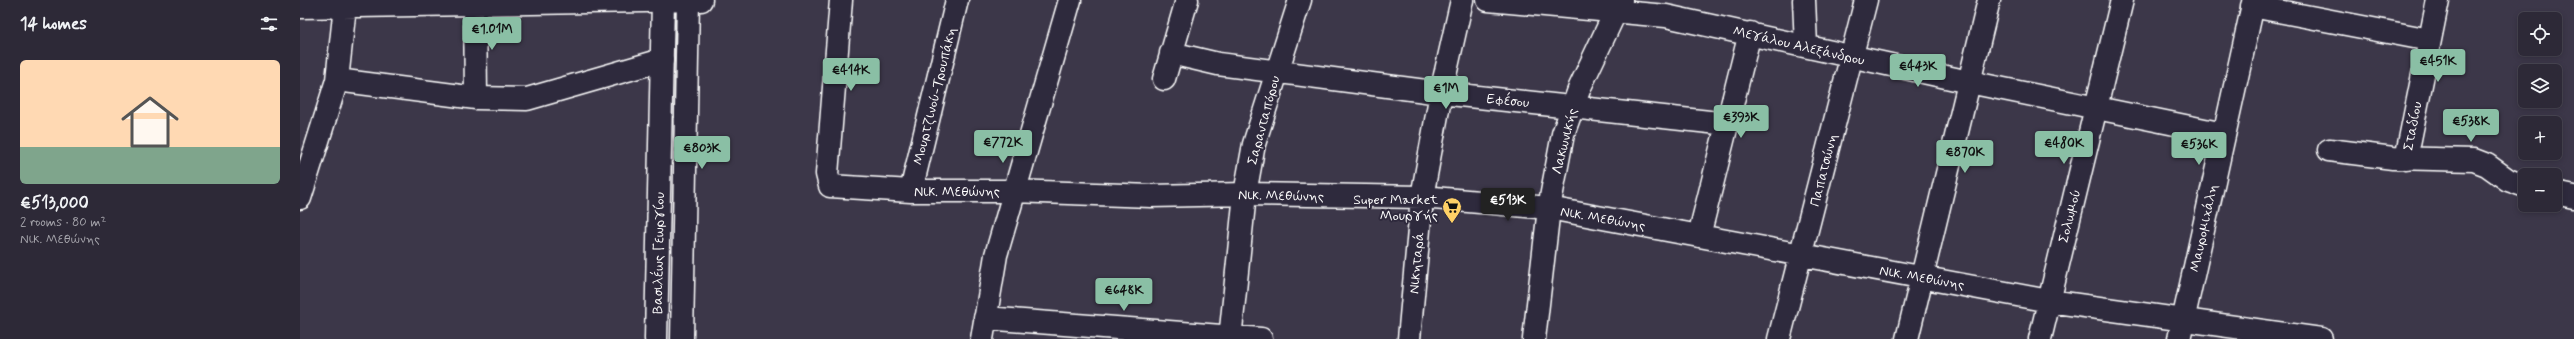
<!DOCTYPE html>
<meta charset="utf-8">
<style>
body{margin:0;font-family:Mynerve,sans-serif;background:#393542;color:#f1f3f6;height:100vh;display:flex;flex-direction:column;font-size:15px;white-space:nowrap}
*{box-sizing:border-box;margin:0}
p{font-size:13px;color:#a7a6ad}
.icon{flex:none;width:22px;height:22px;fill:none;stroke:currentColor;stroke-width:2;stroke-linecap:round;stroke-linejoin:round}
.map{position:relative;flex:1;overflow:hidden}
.side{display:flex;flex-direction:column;background:#2d2937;width:300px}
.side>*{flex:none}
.tools{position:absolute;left:2218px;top:12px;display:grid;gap:8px}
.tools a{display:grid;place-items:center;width:44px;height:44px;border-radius:6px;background:#2d2937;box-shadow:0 2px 6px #0003,0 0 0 1px #484552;font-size:20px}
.price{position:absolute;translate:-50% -34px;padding:0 9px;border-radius:4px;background:#8abfa5;color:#111;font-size:13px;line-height:26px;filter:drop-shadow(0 1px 2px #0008)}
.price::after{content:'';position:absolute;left:50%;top:24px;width:12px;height:9px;margin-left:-6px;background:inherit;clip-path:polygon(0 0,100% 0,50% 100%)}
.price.selected{background:#222;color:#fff}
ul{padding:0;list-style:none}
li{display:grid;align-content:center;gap:8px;height:212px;padding:0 20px}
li+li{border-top:1px solid #484552}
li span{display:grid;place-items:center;height:124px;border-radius:6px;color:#555}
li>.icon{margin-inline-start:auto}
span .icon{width:72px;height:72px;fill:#fffc;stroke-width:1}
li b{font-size:17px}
h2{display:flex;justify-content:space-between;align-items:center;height:48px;padding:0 20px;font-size:17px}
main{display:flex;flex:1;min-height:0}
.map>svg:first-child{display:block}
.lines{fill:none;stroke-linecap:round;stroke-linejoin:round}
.minor-casing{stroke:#fff;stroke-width:25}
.major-casing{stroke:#fff;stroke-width:25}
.minor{stroke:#2f2a3d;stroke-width:22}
.major{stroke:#2f2a3d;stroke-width:22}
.labels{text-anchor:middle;stroke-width:4;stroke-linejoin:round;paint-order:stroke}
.street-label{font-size:14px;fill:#fff;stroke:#2f2a3d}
.poi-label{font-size:14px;fill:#fff;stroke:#2f2a3d;text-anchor:end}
</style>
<main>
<section class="side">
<h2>14 homes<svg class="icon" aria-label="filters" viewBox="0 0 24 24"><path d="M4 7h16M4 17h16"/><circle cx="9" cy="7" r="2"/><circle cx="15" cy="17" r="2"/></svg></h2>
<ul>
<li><span style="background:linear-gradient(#ffd9b3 70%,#7fa58c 0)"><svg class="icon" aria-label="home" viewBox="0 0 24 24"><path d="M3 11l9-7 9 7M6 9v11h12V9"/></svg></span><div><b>€513,000</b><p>2 rooms · 80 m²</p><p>Νικ. Μεθώνης</p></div></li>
</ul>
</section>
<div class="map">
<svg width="2274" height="339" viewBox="0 0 2274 339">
<rect width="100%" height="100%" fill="#3c3749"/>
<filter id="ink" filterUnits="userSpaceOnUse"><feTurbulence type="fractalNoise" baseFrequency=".025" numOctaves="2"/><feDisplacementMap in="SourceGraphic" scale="8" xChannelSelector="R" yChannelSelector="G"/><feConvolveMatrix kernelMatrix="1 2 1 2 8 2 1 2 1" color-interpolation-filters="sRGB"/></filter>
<g filter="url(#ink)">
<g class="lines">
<g class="minor-casing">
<path id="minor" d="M175,0L176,98
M541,0L527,174L530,186L611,191H713L851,196L945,194L1122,197L1249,208L1749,301L2021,339
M1188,0L1366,16L1669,82L1924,134
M1504,0L1506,46
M1952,6L2130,40
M0,7L401,0
M871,53L918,64L1141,93L1428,124
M864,79L887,0
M37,80L176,98L227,99L362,60
M2029,150L2093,158L2174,160L2187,165L2208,180L2225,186
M2106,159L2138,0
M611,191L657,0
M2255,193L2274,197
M0,198L37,80L45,6
M1399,236L1450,33
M685,318L961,339
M682,339L696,255L770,0
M930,339L945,194L954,144L1000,0
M1109,339L1122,197L1141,93L1162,0
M1479,339L1566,0
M1607,339L1689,0
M1740,339L1822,0"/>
</g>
<g class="major-casing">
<path id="major" d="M356,339L363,0
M382,339L388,0
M1234,339L1249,208L1263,134L1280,87L1321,0
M1879,339L1954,0"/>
</g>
<use href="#minor" class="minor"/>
<use href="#major" class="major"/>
</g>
</g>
<defs>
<g id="supermarket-pin" transform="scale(1)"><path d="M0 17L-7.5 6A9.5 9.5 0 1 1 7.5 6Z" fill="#ffd166" stroke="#2f2a3d"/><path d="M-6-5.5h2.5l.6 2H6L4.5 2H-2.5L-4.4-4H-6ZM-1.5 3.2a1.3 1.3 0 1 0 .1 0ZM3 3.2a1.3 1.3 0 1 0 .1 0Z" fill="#111"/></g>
</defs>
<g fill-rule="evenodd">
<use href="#supermarket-pin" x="1152" y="207"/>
</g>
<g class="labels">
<g class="street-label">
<text transform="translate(1499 45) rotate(13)" y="5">Μεγάλου Αλεξάνδρου</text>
<text transform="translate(634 96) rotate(-76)" y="5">Μουρτζινού-Τρουπάκη</text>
<text transform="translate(1208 100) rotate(6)" y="5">Εφέσου</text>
<text transform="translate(963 120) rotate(-75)" y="5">Σαρανταπόρου</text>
<text transform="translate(2112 126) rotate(-79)" y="5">Σταδίου</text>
<text transform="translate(1264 141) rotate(-76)" y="5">Λακωνικής</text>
<text transform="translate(1523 170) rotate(-76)" y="5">Παπατσώνη</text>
<text x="657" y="196">Νικ. Μεθώνης</text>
<text transform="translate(981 195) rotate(1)" y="5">Νικ. Μεθώνης</text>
<text transform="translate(1769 216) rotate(-76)" y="5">Σολωμού</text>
<text transform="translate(1303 218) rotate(10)" y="5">Νικ. Μεθώνης</text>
<text transform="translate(1903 228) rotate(-78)" y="5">Μαυρομιχάλη</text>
<text transform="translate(358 253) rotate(-89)" y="5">Βασιλέως Γεωργίου</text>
<text transform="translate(1116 263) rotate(-85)" y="5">Νικηταρά</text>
<text transform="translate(1622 277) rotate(10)" y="5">Νικ. Μεθώνης</text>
</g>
<g class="poi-label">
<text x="1138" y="204">Super Market<tspan x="1138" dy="16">Μουργής</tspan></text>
</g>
</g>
</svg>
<div class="tools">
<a><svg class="icon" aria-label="locate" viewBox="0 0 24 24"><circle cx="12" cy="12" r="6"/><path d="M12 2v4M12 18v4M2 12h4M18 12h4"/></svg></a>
<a><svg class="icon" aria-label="layers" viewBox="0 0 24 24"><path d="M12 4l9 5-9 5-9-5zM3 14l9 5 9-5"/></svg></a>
<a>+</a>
<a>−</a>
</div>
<b class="price" style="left:192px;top:51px">€1.01M</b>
<b class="price" style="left:2138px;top:83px">€451K</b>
<b class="price" style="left:1618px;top:88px">€443K</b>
<b class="price" style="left:551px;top:92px">€414K</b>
<b class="price" style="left:1146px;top:110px">€1M</b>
<b class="price" style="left:1441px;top:139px">€393K</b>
<b class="price" style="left:2171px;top:143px">€538K</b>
<b class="price" style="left:703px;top:164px">€772K</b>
<b class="price" style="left:1764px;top:165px">€480K</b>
<b class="price" style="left:1899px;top:166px">€536K</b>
<b class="price" style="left:402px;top:170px">€803K</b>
<b class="price" style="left:1665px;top:174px">€870K</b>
<b class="price selected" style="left:1208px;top:222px">€513K</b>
<b class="price" style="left:824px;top:312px">€648K</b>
</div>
</main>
